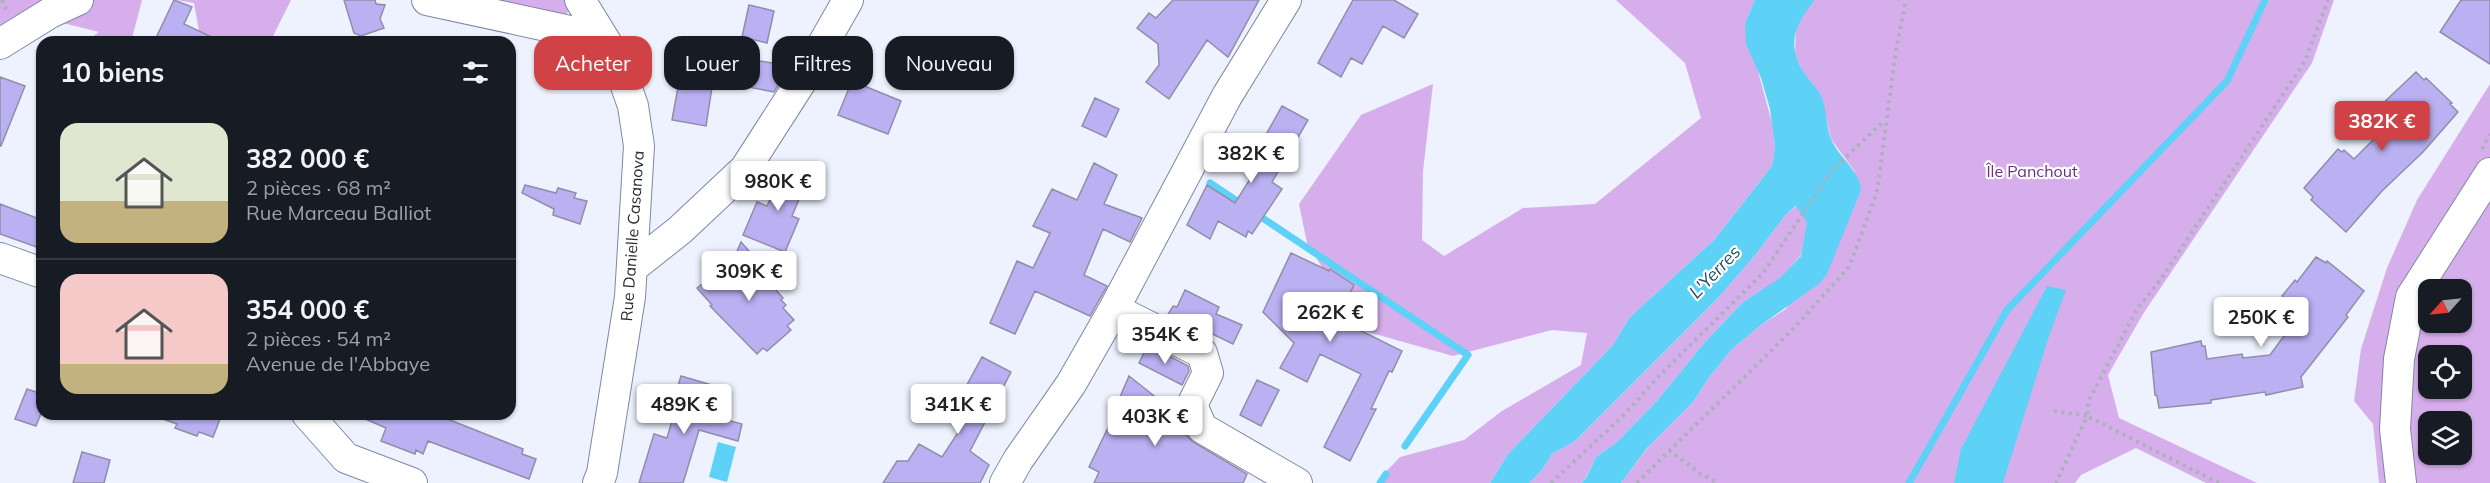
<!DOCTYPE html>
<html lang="fr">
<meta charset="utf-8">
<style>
body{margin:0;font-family:Mulish,sans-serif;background:#20242c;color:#f1f3f6;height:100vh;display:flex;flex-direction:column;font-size:22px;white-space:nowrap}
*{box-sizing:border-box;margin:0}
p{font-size:20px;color:#9ea1a6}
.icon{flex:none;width:33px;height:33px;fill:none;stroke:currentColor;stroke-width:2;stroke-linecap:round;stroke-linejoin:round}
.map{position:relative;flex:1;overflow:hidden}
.drawer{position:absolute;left:36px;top:36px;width:480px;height:384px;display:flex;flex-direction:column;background:#171b24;border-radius:18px;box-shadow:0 2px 4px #0004}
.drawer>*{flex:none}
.banner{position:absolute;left:534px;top:36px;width:570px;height:54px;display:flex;gap:12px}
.needle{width:39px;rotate:243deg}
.buttons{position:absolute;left:2418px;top:279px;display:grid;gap:12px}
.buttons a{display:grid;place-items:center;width:54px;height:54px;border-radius:12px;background:#171b24;box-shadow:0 2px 4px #0004;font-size:30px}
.price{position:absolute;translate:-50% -51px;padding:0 14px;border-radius:6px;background:#fff;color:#222;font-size:20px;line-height:39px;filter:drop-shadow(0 2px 3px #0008)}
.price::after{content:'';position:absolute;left:50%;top:36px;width:18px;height:14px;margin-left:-9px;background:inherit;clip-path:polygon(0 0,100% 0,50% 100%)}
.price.current{background:#d14247;color:#fff}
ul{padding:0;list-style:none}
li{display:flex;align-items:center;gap:18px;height:150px;padding:0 24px}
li+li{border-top:2px solid #363941}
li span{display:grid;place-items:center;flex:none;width:168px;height:120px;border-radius:18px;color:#555}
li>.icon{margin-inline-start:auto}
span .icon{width:72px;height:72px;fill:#fffc;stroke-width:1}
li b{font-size:26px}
h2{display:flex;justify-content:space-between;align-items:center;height:72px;padding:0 24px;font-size:26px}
.pill{padding:0 21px;border-radius:18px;background:#171b24;box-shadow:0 2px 4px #0004;font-size:21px;line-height:54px}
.pill.current{background:#d14247;color:#fff}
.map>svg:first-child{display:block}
.green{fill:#d7aeec;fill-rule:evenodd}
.water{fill:#5dd1f6}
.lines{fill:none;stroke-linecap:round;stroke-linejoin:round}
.stream{stroke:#5dd1f6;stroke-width:7}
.building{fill:#bab0f2;stroke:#908da8;stroke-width:1.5}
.minor-casing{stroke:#7e88a2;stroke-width:32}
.path{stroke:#abb0bb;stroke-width:4;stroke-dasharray:3 4.5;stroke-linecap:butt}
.minor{stroke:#fff;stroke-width:30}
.labels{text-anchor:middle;stroke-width:4.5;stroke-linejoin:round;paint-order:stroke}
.park-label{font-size:16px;fill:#6a2e85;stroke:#fff}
.street-label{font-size:16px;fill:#262a34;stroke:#fff}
.water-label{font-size:18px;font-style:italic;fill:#1f5060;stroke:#fff}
</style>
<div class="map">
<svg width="2490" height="483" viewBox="0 0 2490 483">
<rect width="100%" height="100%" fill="#edf2fe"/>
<path class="green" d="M0,0H142L131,42H86L99,32L63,23L0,59Z
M177,0H291L270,42H201L194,3Z
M454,0H570V7L561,26Z
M1616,0H1755L1745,23L1772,123L1775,147L1772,166L1714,240L1630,317L1613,345L1508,454L1490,483H1383L1380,478L1400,457L1464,440L1502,411L1581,365L1587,333L1552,330L1453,356L1361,330L1307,243L1299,204L1361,115L1433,84L1423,171L1422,240L1444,256L1523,208L1595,204L1701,118L1685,63Z
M1815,0H2334L2312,63L2143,314L2108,375L2119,418L2257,483H2206L2136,448L2081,475L2075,483H1621L1649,446L1694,401L1707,380L1731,350L1761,325L1786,309L1855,172L1831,139L1821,96L1803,72L1795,55L1796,28L1799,19Z
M2490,84V483H2379L2373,424L2354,401L2361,349L2387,268L2417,200ZM2428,290H2462V322H2428ZM2428,356H2462V388H2428ZM2428,422H2462V454H2428Z
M1797,206L1808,222L1801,255L1781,278L1743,302L1705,342L1656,402L1617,442L1596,457L1585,479L1581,483H1529L1542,470L1552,454L1575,441L1718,298L1756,254L1787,213Z"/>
<path class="water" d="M1755,0H1815C1796,23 1786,43 1803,71C1808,80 1818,88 1822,98C1827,111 1826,126 1831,139C1839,158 1859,169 1861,190L1827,274L1820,283L1761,325L1731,350L1707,380L1694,401L1647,448L1621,483H1581L1586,478L1596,457L1617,442L1656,402L1705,342L1743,302L1780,278L1801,256L1807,222L1796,206L1787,213L1756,254L1718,298L1575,441L1552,454L1542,470L1529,483H1490L1508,454L1613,345L1630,317L1714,240L1772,166L1775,147L1770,109L1761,78L1746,44L1745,23Z
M2047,286L2066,290L2050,333L2003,483H1954L1961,449Z
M718,442L736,447L727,482L709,477Z"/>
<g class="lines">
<path class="stream" d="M1210,183L1243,205
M1255,213L1468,355L1405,446
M1380,483L1386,474
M1909,483L2007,310L2227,81L2265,0"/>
</g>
<path class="building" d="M174,0L192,7L184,24L222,42H154Z
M344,0H375L376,4L385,5L380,19L384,28L361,36L354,33Z
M1173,0H1259L1228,57L1207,40L1169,99L1146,82L1159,65L1158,44L1137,28L1149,13L1156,18Z
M1353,0H1394L1418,14L1404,38L1383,26L1362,64L1351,58L1341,77L1318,63Z
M2461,0H2490V64L2440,32Z
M749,5L774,11L767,43L742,37Z
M748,59L790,66L774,92L743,86Z
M2416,72L2424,80L2426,78L2452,103L2450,104L2458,112L2423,152L2382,191L2346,232L2311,200L2313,197L2304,188L2338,149L2342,152L2344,150L2354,159L2390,123L2380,113L2382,110L2379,107Z
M680,76L713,81L706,126L672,120Z
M0,77L25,86L1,146H0Z
M852,81L901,101L888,134L838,115Z
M1095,98L1119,109L1106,137L1082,126Z
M1282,106L1308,120L1272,182L1282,189L1252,234L1248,231L1246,237L1218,221L1210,239L1187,225L1207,185L1235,203L1272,144L1263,140Z
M1094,163L1117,175L1104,204L1142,218L1130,242L1103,229L1084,275L1107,286L1090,316L1035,291L1015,334L990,323L1017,261L1033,268L1050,233L1033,226L1052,189L1077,200Z
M785,166L809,176L792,216L799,219L785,252L743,235L757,202L767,206Z
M525,185L556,193L558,188L576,193L574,198L587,201L580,224L553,215L554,209L522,193Z
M0,204L42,220V249L0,234Z
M741,242L779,285L775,289L783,298L781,300L786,305L783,308L794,320L787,326L791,330L767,351L763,348L757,354L710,306L712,305L697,288L722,268L727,275Z
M1291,253L1329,271L1330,269L1354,285L1337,319L1402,351L1392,372L1389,371L1371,409H1376L1350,461L1324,447L1361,374L1320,354L1307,382L1280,368L1294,343L1263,312Z
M2316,257L2326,263L2327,261L2364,291L2346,315L2348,317L2301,377L2303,387L2266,395L2265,392L2211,400V403L2159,408L2157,396L2155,395L2151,352L2201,341L2202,346H2205L2207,359L2242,354L2243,358L2270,355L2300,314L2285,303L2286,300L2282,296L2295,280L2297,282Z
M1185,290L1219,307L1216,314L1242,325L1233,344L1194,325L1192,329L1167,316L1173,306L1177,307Z
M1148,345L1188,366L1189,371L1182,385L1139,363Z
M982,357L1011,372L970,451L989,465L980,483H883L897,461H908L919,444L942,457L963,425L949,418Z
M681,376L712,385L703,414L742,424L738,441L699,430L683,483H639L654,434L667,438L680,393L676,392Z
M1129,376L1177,414L1186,435L1193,442L1247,474L1243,483H1094L1099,472L1089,467L1119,405L1117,404Z
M1257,380L1279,390L1261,426L1240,415Z
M27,389L42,394V411L36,426L15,419Z
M157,414H222L213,437L199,432L197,436L175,428L177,424L157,417Z
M354,414H435L523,449L522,454L536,459L529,479L428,441L423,454L416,450L415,454L381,441L386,428Z
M82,452L110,460L104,483H73Z"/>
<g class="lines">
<g class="minor-casing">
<path id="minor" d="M427,0L602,38
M580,0L617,60L633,106L639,146L630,297L602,473L598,483
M0,44L50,13L78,0
M0,258L42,273
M632,268L680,230L745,169L806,74L848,0
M1114,309L1202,353L1208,373L1192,405L1202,428L1297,483
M307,414L346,458L412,483
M1005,483L1018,460L1071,384L1114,309L1227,96L1286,0
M2401,483L2395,429L2399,359L2411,297L2490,173"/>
</g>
<path class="path" d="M2,0L7,11
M2482,149L2490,134
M2054,411L2087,416L2056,483
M1669,450L1701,474L1718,483
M1551,483L1624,415L1658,377L1763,273L1832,170L1884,121
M1637,483L1795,327L1849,267L1877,192L1896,50L1906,0
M2219,483L2087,416L2088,402L2137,309L2161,279L2305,61L2328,0"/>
<use href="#minor" class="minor"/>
</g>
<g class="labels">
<g class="park-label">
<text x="2032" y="177">Île Panchout</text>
</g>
<g class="street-label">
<text transform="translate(632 236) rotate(-86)" y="6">Rue Danielle Casanova</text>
</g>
<g class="water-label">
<text transform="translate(1715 272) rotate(-46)" y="6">L'Yerres</text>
</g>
</g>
</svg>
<div class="buttons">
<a><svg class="needle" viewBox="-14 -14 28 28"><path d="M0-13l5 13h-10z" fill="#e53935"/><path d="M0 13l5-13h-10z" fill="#9ea1a6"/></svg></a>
<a><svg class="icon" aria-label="locate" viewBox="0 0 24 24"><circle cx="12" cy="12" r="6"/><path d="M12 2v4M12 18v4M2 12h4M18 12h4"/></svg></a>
<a><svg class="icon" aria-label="layers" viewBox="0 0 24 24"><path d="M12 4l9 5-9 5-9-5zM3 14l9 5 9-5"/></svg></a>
</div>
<b class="price current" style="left:2382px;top:152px">382K €</b>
<b class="price" style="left:1251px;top:184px">382K €</b>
<b class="price" style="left:778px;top:212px">980K €</b>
<b class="price" style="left:749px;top:302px">309K €</b>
<b class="price" style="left:1330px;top:343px">262K €</b>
<b class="price" style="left:2261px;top:348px">250K €</b>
<b class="price" style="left:1165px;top:365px">354K €</b>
<b class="price" style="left:684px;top:435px">489K €</b>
<b class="price" style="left:958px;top:435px">341K €</b>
<b class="price" style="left:1155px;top:447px">403K €</b>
<div class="banner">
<a class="pill current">Acheter</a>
<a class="pill">Louer</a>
<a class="pill">Filtres</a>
<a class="pill">Nouveau</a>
</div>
<section class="drawer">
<h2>10 biens<svg class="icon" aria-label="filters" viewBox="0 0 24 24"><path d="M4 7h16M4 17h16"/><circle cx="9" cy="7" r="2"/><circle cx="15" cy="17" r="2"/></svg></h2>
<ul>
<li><span style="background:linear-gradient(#dfe7d0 65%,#c2b280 0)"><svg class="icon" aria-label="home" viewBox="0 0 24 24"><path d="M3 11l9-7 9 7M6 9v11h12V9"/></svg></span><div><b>382 000 €</b><p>2 pièces · 68 m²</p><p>Rue Marceau Balliot</p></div></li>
<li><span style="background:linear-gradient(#f6c9c9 75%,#c2b280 0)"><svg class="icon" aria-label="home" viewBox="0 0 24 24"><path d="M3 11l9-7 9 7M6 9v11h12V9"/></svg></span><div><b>354 000 €</b><p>2 pièces · 54 m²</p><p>Avenue de l'Abbaye</p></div></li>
</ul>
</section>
</div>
